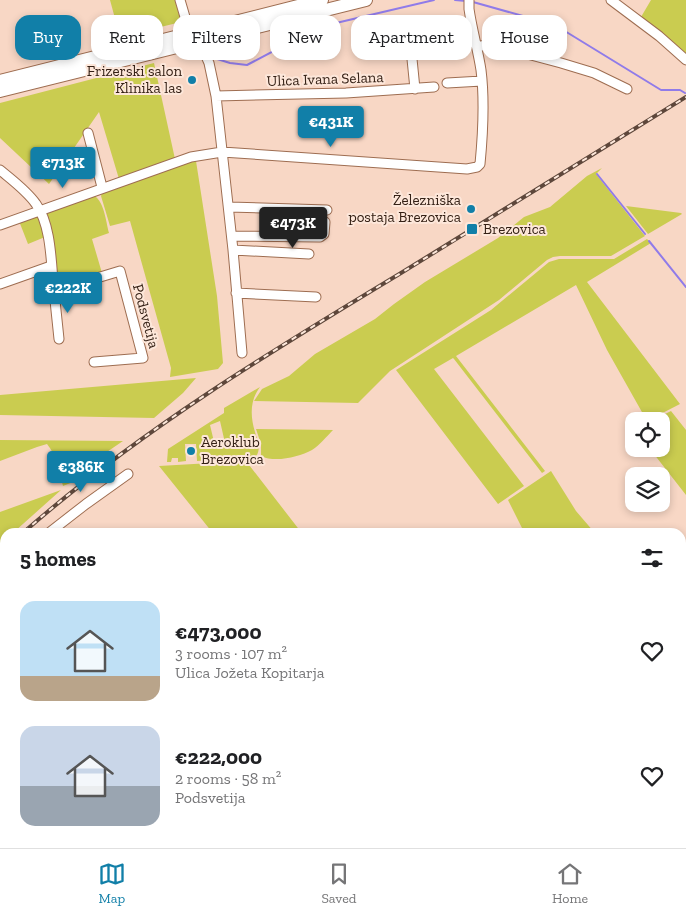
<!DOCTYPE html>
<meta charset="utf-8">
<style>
body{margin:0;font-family:"Zilla Slab",serif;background:#f6f6f6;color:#202124;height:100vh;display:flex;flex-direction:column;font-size:19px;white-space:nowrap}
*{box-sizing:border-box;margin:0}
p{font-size:16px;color:#757577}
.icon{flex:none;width:28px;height:28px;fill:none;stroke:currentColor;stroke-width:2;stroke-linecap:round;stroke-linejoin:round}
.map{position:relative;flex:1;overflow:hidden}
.panel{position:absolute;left:0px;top:528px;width:686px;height:321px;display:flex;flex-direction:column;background:#fff;border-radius:15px 15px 0 0;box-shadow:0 2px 8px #0003}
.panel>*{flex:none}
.hud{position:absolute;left:15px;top:15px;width:656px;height:45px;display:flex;gap:10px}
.tools{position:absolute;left:625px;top:412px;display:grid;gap:10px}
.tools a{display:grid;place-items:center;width:45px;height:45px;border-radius:10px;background:#fff;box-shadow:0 2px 8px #0003;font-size:25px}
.price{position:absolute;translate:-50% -42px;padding:0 11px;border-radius:5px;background:#117fa8;color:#fff;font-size:16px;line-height:32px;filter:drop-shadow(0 1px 2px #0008)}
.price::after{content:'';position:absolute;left:50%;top:30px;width:15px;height:11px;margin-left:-8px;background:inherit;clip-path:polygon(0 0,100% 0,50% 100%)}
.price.on{background:#222;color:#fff}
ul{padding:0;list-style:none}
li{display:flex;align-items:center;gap:15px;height:125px;padding:0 20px}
li span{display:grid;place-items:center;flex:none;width:140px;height:100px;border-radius:15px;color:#555}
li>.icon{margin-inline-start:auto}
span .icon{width:60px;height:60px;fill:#fffc;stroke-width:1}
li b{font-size:21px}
h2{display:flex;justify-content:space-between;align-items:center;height:60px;padding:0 20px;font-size:21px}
.chip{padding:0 18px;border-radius:15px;background:#fff;box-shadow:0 2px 8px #0003;font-size:18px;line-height:45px}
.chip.on{background:#117fa8;color:#fff}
.dock{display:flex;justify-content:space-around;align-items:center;height:70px;border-top:1px solid #e0e0e0;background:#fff;font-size:14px;color:#757577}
.dock a{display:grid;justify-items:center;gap:2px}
.dock .on{color:#117fa8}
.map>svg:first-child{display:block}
.green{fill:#cacc50;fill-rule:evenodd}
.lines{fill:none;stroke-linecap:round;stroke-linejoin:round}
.stream{stroke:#907be9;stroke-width:2}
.minor-casing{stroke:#9e6d51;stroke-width:11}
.highway-casing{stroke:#9e6d51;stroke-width:14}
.minor{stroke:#fff;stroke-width:9}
.highway{stroke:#fff;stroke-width:12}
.rail-casing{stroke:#5e473b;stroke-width:4}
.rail{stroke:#fde7da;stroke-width:2;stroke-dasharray:5.5;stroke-linecap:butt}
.poi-dot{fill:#117fa8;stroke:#fde7da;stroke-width:2}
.labels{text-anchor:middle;stroke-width:4;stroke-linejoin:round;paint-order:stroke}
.poi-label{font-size:15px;fill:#342015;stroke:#fde7da;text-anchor:end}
.street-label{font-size:15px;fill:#342015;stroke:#fde7da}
</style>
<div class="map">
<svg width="686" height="848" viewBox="0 0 686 848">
<rect width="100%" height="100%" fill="#f8d7c5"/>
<path class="green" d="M110,0H175L181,22L120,37Z
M651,0H686V58L641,17Z
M420,15L423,29L398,31L400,45L356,47V28L396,24V19Z
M154,63L175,159L119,179L99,112L49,184L0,138V103Z
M191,161H196L217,296L223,363L218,369L170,377L171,368L130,221L110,226L101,196L102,193Z
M602,168L596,174L645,236L611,256H560L553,257L547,260L499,300L390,371L358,403L254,401L262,389L289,376L315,354L375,319L394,304L425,282L498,238L524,217L550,207L587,176Z
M92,195C104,198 106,222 109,233L92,239L102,273L56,289L45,211Z
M626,206L681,213L682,214L648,234Z
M38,215L45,237L28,244L19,221Z
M647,239L651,243L587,282L680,404L647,421L607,350L576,285L456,356L545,471L542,473L454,359L453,358L434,369L524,486L498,504L396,370L491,310L549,262L559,259H614Z
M196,378L183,393L154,418L0,415V395Z
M260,387C250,400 250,416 255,432C257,440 261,447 257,455L253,458L197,461L196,444H185L186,461L178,462V458H172L171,462H167L168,449L224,413V408ZM220,421L225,443L215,446L210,425Z
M671,411L686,430V495L650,449H661V421H651Z
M256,429L333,430C326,437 320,445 312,450C299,457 275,463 261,456V444Z
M0,440L123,441L95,460L93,465L87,471L73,455L62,466L73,475L74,479L73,482L63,486C59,471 57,456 47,444L37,447L0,461Z
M246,461L301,532H212L159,466Z
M551,471L576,511L594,532H524L508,500Z
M61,490L14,532H5V541L0,545V512Z
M681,704L686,711V848H574L586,844H681Z
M455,844H510L514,848H458Z"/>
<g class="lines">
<path class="stream" d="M455,0L466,1
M473,2L555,25L661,90H680L685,93
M208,47L214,58L230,63L247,65L319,27L434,0
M597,174L645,234
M649,241L686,287
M681,812L686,811
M205,844L208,848
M583,848L595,844"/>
<g class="minor-casing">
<path id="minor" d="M180,0L185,17
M611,0L659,36L686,60
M477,47L490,44L561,63L594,73L627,89
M205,54L209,63L216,96L233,250L242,353
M447,83L482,81
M415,89L411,49L429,48L475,42
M216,96L346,93L434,87
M88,133L102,187
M0,170C12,180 27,191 36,204C52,226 51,266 54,291L120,271L143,358L94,362
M229,207L327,210
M0,225L191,157L222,152L467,169L477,167L480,164C483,133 485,102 481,70C478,50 472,30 469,9V0
M232,236L320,237L324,234L325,222
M233,250L309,254
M0,284L51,266
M54,291L59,339
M236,293L316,297
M50,532L86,504L128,474
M0,575L5,570"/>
</g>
<g class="highway-casing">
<path id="highway" d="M0,81L322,0
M0,91L366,0"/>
</g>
<use href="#minor" class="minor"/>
<use href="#highway" class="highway"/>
<g class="rail-casing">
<path id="rail" d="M24,532C139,431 270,352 401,273C496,215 591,155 686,97
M0,560L5,555"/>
</g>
<use href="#rail" class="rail"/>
</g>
<g class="poi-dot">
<circle cx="192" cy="80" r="5"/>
<circle cx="471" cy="209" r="5"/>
<rect x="466" y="223" width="12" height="12" rx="2.5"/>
<circle cx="191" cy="451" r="5"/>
</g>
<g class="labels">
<g class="poi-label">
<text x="182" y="76">Frizerski salon<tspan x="182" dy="17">Klinika las</tspan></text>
<text x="461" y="205">Železniška<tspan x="461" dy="17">postaja Brezovica</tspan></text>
<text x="483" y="234" text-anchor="start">Brezovica</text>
<text x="201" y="447" text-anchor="start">Aeroklub<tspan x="201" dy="17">Brezovica</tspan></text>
</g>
<g class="street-label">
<text transform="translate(325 79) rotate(-2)" y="5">Ulica Ivana Selana</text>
<text transform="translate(146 316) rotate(75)" y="5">Podsvetija</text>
</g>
</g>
</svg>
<div class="tools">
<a><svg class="icon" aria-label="locate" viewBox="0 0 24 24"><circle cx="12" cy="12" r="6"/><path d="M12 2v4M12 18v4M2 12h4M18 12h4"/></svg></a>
<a><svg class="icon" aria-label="layers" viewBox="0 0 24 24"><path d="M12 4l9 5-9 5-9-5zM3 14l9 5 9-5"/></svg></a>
</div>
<b class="price" style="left:331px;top:148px">€431K</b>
<b class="price" style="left:63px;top:189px">€713K</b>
<b class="price on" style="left:293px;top:249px">€473K</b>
<b class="price" style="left:68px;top:314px">€222K</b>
<b class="price" style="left:81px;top:493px">€386K</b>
<div class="hud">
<a class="chip on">Buy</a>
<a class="chip">Rent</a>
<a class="chip">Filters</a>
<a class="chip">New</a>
<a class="chip">Apartment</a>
<a class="chip">House</a>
</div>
<section class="panel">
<h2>5 homes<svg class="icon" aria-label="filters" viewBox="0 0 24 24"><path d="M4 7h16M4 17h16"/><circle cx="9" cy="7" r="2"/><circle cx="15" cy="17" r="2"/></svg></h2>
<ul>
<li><span style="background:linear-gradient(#bfe0f5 75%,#b9a48a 0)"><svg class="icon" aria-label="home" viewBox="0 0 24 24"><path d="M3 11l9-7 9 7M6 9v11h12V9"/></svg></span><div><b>€473,000</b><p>3 rooms · 107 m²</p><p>Ulica Jožeta Kopitarja</p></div><svg class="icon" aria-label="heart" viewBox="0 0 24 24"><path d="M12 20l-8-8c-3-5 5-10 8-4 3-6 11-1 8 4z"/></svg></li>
<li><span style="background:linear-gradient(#c9d6e8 60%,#9aa5b1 0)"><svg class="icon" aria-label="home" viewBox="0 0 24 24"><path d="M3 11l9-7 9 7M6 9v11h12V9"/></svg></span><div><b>€222,000</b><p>2 rooms · 58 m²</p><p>Podsvetija</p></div><svg class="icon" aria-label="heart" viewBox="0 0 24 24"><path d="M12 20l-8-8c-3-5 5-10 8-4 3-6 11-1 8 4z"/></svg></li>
</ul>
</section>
</div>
<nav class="dock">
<a class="on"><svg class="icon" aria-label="map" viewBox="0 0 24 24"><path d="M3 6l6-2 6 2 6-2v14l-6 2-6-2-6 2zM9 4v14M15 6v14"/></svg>Map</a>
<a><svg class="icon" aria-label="saved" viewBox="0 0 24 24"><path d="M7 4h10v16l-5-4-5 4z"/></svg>Saved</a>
<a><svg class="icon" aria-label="home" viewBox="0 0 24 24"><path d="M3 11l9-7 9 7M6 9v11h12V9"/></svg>Home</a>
</nav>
